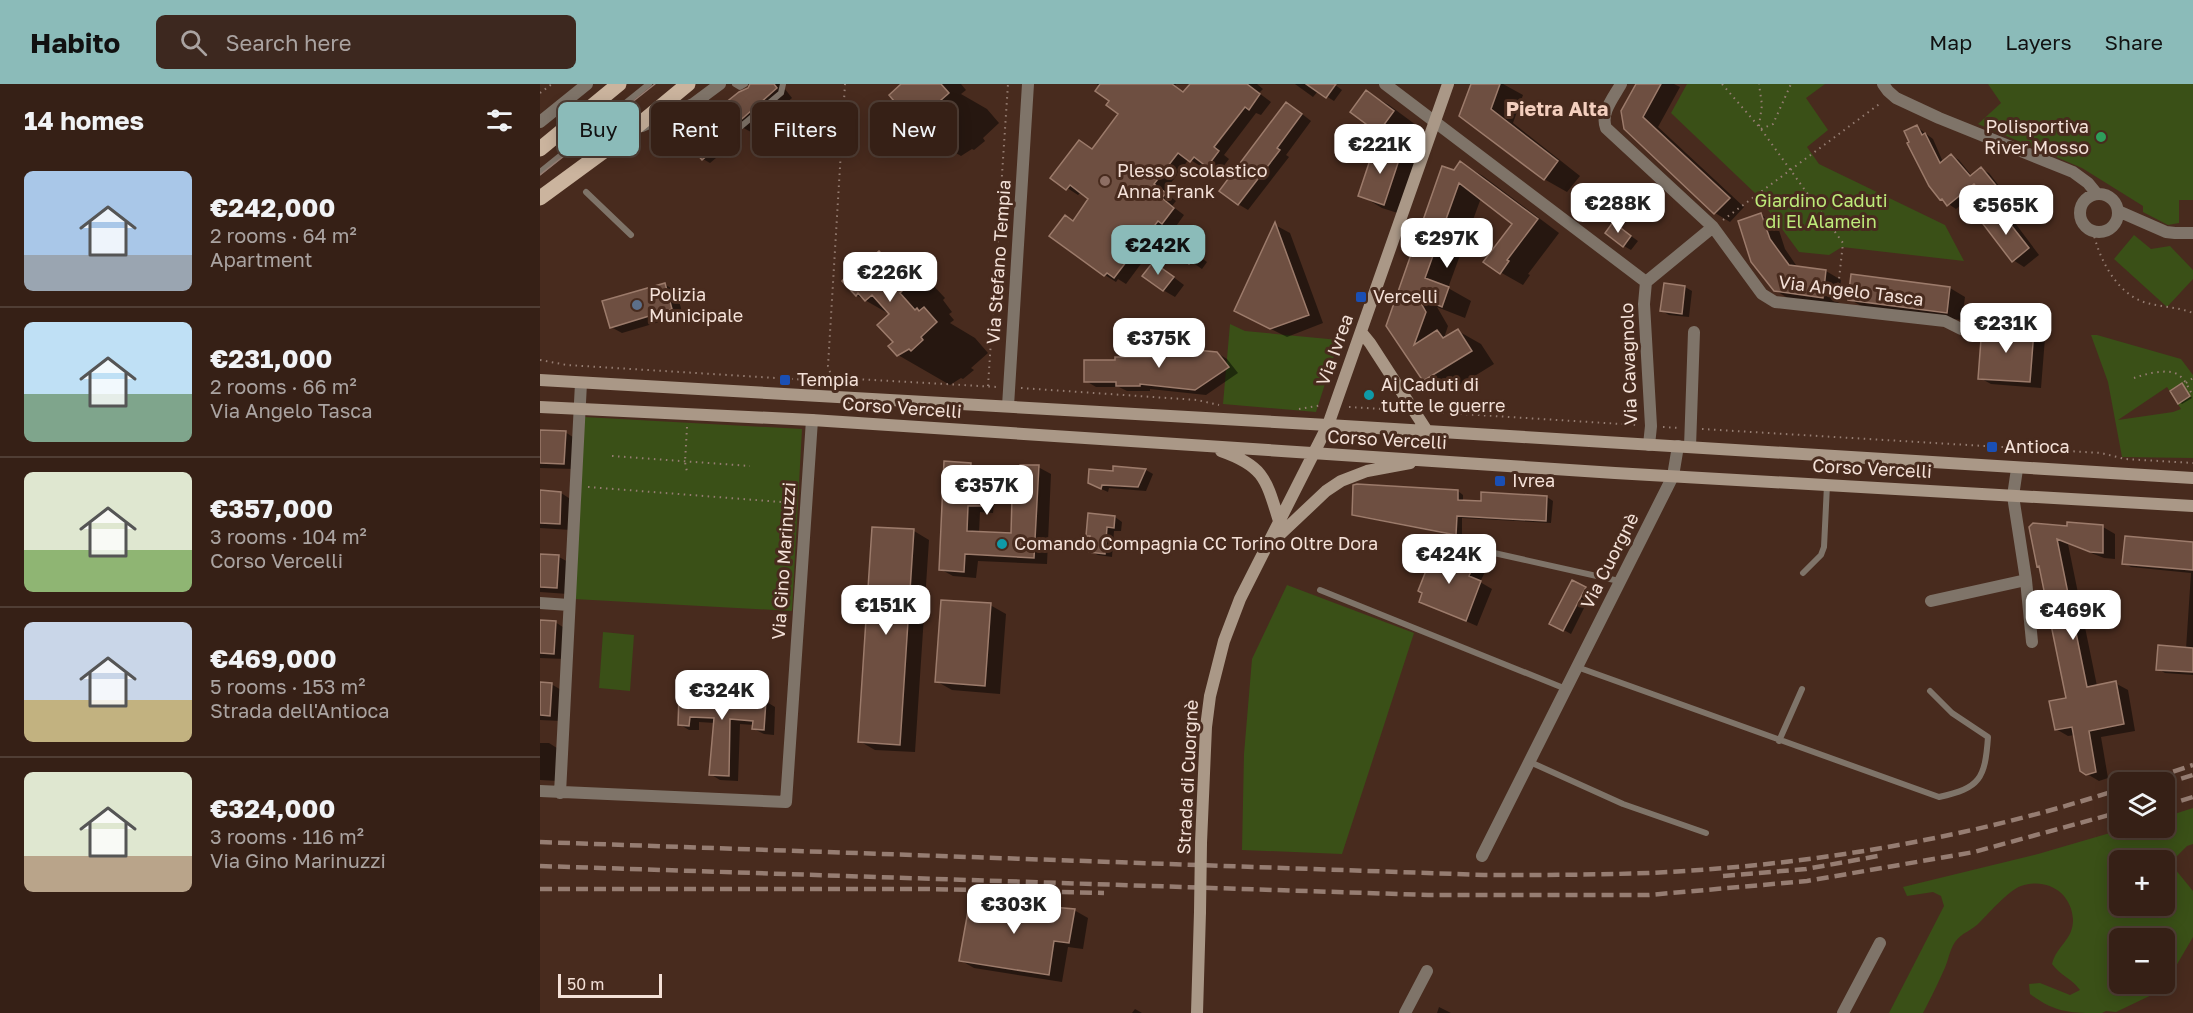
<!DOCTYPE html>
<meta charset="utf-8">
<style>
body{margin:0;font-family:"Golos Text",sans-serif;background:#3d281f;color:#f1f3f6;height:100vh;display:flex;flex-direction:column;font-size:22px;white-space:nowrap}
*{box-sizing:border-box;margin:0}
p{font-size:20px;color:#aaa3a1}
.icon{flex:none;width:33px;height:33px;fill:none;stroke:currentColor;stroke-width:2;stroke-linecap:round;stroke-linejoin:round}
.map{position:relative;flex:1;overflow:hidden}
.side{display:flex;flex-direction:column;background:#362016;width:540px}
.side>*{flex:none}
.hud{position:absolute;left:18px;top:18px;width:570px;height:54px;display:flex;gap:12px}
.fabs{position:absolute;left:1569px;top:688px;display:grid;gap:12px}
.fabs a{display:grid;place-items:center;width:66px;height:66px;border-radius:9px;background:#362016;box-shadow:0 3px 15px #0003,0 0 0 2px #503e35;font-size:30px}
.scale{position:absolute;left:18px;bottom:15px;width:104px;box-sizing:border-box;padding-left:6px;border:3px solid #f4e1d8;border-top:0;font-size:16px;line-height:21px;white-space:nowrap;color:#f4e1d8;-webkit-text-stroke:4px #482b1e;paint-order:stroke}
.price{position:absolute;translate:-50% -51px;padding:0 14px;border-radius:12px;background:#fff;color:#222;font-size:20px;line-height:39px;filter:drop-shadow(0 2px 3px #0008)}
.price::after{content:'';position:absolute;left:50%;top:36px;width:18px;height:14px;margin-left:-9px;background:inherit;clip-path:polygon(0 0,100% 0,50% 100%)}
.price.active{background:#8bbbb9;color:#111}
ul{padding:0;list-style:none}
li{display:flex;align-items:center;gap:18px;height:150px;padding:0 24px}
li+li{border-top:2px solid #503e35}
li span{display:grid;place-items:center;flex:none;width:168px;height:120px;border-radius:9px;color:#555}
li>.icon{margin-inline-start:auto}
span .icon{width:72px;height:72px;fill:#fffc;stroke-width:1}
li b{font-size:26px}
h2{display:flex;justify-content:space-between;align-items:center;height:72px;padding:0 24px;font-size:26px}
.tag{padding:0 21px;border-radius:9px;background:#362016;box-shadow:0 3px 15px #0003,0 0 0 2px #503e35;font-size:21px;line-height:54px}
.tag.active{background:#8bbbb9;color:#111}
header{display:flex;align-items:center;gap:36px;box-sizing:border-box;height:84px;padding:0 30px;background:#8bbbb9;color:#111}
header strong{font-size:28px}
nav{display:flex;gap:33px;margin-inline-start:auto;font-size:21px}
.search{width:420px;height:54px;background:#3d281f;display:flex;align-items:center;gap:15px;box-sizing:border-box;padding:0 21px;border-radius:9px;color:#aaa3a1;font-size:22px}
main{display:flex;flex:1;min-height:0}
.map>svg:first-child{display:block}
.green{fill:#3a5017;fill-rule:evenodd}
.shadow{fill:#0007;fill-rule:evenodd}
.building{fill:#6e4f41;stroke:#9c7b6b;stroke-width:1.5;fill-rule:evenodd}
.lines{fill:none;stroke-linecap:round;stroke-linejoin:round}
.path{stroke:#957d72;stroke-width:2;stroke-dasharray:1.5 4.5;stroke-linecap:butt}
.lane{stroke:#7f7469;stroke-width:6}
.street{stroke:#7f7469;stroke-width:12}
.secondary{stroke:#aa9887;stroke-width:12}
.primary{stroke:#cbb49e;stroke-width:15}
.tram{stroke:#967d72;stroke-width:1.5}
.rail{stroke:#967d72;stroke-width:4.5;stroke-dasharray:12 6;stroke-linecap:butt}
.secondary-bridge{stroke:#aa9887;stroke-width:12}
.leisure-dot{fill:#2e9e5b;stroke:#482b1e;stroke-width:2}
.education-dot{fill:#8d6e63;stroke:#482b1e;stroke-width:2}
.transit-dot{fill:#1a4fb4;stroke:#482b1e;stroke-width:2}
.service-dot{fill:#5c6f8a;stroke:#482b1e;stroke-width:2}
.culture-dot{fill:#0f9aa8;stroke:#482b1e;stroke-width:2}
.labels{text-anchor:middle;stroke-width:6;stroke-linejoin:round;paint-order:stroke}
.poi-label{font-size:18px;fill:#f4e1d8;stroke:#482b1e;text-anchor:start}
.park-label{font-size:18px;fill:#bdeb7a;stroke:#482b1e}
.street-label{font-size:18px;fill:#f4e1d8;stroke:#482b1e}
.neighbourhood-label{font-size:20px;font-weight:bold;fill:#f4cfbe;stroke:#482b1e}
</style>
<header>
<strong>Habito</strong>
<div class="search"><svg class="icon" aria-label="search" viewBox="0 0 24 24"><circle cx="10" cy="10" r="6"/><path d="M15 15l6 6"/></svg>Search here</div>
<nav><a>Map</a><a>Layers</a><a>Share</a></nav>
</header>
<main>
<section class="side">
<h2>14 homes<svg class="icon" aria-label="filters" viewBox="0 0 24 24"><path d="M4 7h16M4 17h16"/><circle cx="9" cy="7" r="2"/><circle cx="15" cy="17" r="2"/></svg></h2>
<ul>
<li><span style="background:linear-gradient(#a9c7e8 70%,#9aa5b1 0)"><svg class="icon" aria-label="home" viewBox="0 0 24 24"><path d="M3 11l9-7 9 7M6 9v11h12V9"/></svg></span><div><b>€242,000</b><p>2 rooms · 64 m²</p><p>Apartment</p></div></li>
<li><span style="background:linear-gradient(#bfe0f5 60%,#7fa58c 0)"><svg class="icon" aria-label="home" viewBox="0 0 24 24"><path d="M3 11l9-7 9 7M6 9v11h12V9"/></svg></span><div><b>€231,000</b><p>2 rooms · 66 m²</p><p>Via Angelo Tasca</p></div></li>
<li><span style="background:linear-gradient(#dfe7d0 65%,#8fb573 0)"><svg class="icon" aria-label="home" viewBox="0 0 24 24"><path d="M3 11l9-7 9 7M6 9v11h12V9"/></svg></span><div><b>€357,000</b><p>3 rooms · 104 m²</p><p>Corso Vercelli</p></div></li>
<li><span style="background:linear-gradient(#c9d6e8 65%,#c2b280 0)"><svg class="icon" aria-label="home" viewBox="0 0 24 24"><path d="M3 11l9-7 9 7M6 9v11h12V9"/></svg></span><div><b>€469,000</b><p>5 rooms · 153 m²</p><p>Strada dell'Antioca</p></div></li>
<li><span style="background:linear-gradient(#dfe7d0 70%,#b9a48a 0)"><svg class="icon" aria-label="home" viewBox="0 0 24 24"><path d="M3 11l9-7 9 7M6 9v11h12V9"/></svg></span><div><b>€324,000</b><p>3 rooms · 116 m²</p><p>Via Gino Marinuzzi</p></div></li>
</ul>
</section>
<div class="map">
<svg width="1653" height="929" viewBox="0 0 1653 929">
<rect width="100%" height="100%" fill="#482b1e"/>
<path class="green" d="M1147,0H1285L1266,14L1288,46L1267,63L1279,80L1405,141L1424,177L1302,163L1289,171L1259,168L1217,111L1131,29Z
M1448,0H1653V116H1639V139L1628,141L1603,128V122L1542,84L1438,40L1461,19Z
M1594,151L1611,165L1630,162L1653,186V195L1627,223L1574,175Z
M690,240L705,247L799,256L776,328L683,320Z
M1551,251H1557L1641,275L1653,291V374L1582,373L1568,298ZM1627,303L1641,325L1633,328L1578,336Z
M44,333L262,345L252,527L34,515Z
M747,501L874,549L802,770L702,766L704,670L712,575Z
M63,548L94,551L90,607L59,604Z
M1653,724V760L1647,762L1636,773L1635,785L1653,807V853L1622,906L1576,928L1566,927L1562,929C1530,929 1516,929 1490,910L1489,900L1500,899L1530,911L1540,906C1532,895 1520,891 1512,880C1517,861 1533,856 1533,836C1532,808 1506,793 1481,802C1468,807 1450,828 1440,838C1433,846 1421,849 1415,858C1409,867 1408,879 1403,888C1397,902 1390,915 1383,929H1349L1404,822L1401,812L1393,808L1367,812L1363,803L1498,770L1587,744H1624L1625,733ZM1580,777H1624V822H1580ZM1580,855H1624V900H1580Z"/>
<path class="shadow" d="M211,0H241L252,14L211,48L196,40Z
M360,0H421L426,6L421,10L447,25L459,39L443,54L445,57L434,66L432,65L421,72L369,42L362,1Z
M557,0H636L635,2L645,9L652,0H717L723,5L719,9L731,18L721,31L716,29L684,71L689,75L679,88L665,80L662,83L649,75L624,108L636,117L632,122L644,131L634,145L630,143L621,154L612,149L598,167L606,173L586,200L578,195L576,198L565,191L534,138L551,115L541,108L538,111L512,94L553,66L580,29Z
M755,0H794L802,6L794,17L778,7L773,13Z
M933,0H963L983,11L973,39L1040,92L1027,108L1004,95L920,32Z
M1098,0H1134L1140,3L1118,43L1204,123L1190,138L1175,129L1085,45Z
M826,8L849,21L876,41L861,61L839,48Z
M757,26L771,37L746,71L749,73L708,126L698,120Z
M164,41L171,45L188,64L170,79L163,75Z
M1377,43L1393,55L1403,78L1412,72L1419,76L1432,92L1441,85L1449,89L1469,115L1459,123L1451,119L1440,105L1416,125L1401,115Z
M836,63L861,72L883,85L867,132L842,124L820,111Z
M921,79L943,92L1019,149L988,190L990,191L983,201L960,188L974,139L941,114L908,204L931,217L925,234L897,223L908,242L905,251L907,253L918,247L941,260L954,280L907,309L884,296L848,242L915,88Z
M1460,129L1472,135L1499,171L1484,183L1473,176Z
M1221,131L1237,140L1245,165L1258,184L1286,187L1301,196L1298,221L1251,216L1235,206Z
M1074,140L1098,157L1091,166L1084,162Z
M735,141L750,149L783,239L747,253L695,227Z
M639,158L667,178L662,185L633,165Z
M339,169L390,198L405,214L403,216L412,228L409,230L414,236L410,239L435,254L448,269L431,284L434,286L423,295L421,294L410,301L358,271L351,231L316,211L328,178Z
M624,186L644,201L635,213L623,206Z
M1312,192L1410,204L1425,213L1422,236L1325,224L1309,215Z
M124,200L136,207L143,231L82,249L71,243Z
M1125,201L1145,203L1152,207L1149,233L1129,231L1122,227Z
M1493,247L1505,254L1501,304L1451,300L1440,294Z
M677,269L687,275L698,289L666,311L610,305V307H587L579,303H556L546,297L614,274Z
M1642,301L1652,314L1642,320L1639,318Z
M0,347L25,348L36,355L35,385L0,384Z
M430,380L443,388L442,397L481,399L498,383L511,390L507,480L438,477L436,494L413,492L400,485ZM454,419L473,420L472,450L439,449L440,428L453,429Z
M574,384L606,386L613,390L606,407L569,404L568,408L557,403L574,389Z
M918,407L923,411V418L942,419L1007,413L1013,417L1011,439L922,434V453L820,433L814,430Z
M0,408L21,409L32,416L31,446L0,444Z
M575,433L582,438L581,447H574L572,473L558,471L550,467L552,454L547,451Z
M1529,440L1563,443L1575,450V475L1564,474L1528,460L1557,602L1575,599L1588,606L1595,647L1561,653L1568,694L1559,697L1547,690L1535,651L1528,652L1516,645L1528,615L1501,483L1498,482L1490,444L1528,443Z
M374,447L389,456L375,668L335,666L319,657Z
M1653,459V591L1625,589L1618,585L1646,565L1651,489L1591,483L1584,479Z
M0,472L19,473L30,479L28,510L0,508Z
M933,481L945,488L940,498L952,505L937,542L880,517Z
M1033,498L1052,508L1031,550L1011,539Z
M450,521L466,530L460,610L412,606L396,597Z
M0,537L15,538L26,545L25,575L0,574Z
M0,600H11L23,607L21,637L0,636Z
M185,607L200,616L225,617L235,623L234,651L224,650L214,645V641L200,640L198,697L180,696L170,690L175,639L159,638V646H149L139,640L170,615Z
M0,659H9L20,666L18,697L0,696Z
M534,826L548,834L543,865L528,863L522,898L434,884L420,876Z
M899,923L911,929H897Z
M595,925L602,929H592Z"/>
<path class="building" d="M210,0H234L237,4L195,41L180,23L199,8L208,4Z
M361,0H401L409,9L392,24L395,26L382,38L380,35L368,43L360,33L364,29L349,11Z
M560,0H632L643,8L650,0H707L720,10L709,26L705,23L674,63L679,67L667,83L654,73L650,78L638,69L614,100L626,109L622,114L634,124L622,140L618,137L609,149L601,142L588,159L596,165L574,194L567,189L564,192L509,152L525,131L533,137L548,115L530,101L526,106L510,94L539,56L552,65L578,30L566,21L569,17L555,7Z
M766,0H796L786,14Z
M931,0H960L951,25L1018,77L1004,96L919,32Z
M1096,0H1121L1103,33L1190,114L1174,130L1084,45L1081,27Z
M826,6L854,27L838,49L810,28Z
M746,18L762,30L737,64L740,66L698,121L679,107Z
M164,39L181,60L162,76L145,56Z
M1377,41L1382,51L1385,49L1400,79L1411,70L1430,92L1441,83L1463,110L1450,120L1434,100L1407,122L1402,115L1400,116L1389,102L1367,59L1369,58L1364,47Z
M835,61L861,70L844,121L818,112Z
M920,77L998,135L967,176L969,177L960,190L943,178L972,140L919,99L885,194L909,203L902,223L877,212L886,228L874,261L897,246L903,254L918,245L932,267L883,297L846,242L902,82L914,86Z
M1460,127L1489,164L1472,178L1443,140Z
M1221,129L1230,155L1249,181L1286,186L1283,214L1234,207L1211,178L1198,137Z
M735,138L769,231L730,245L694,227Z
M1073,138L1091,152L1083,163L1065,149Z
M638,156L657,170L649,180L631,165Z
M339,167L354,184L353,186L361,198L359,200L364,205L360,209L375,226L377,224L379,227L384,223L397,238L381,253L383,256L371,267L369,265L357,272L348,262L353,258L337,241L349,230L332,211L325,217L318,209L316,212L302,197L324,174L327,177Z
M613,178L634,193L623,207L602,192Z
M1311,190L1410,203L1407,229L1308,216Z
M125,199L132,225L70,244L62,217Z
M1124,199L1145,202L1142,230L1120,227Z
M1442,242L1494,246L1490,298L1438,295Z
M613,262L677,268L689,283L655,306L600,300V302H576V298H544V276H575V273H613Z
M1642,299L1650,312L1638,320L1630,307Z
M0,346L26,347L24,380L0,379Z
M404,377L431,379L430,395L479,398L480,381H499L494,474L425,470L424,488L399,486ZM442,413L472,414L471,449L427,447L428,422H441Z
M573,382L606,385L598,403L562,401L561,405L548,399L549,385L573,387Z
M817,400L918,406V416L941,417V408L1007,412L1006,437L917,432L916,451L812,431L813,401Z
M0,406L21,408L20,440L0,439Z
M548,429L575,432L574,444L567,443L565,470L549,468L550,452H546Z
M1527,438L1563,441V469L1550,468L1517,455L1547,603L1576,597L1584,640L1549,647L1556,688L1546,691L1540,687L1532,643L1515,646L1509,617L1526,614L1499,482L1497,483L1489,443L1493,439L1527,442Z
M332,443L374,445L360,661L318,658Z
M1585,452L1653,458V486L1582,480Z
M895,464L934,480L929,492L941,497L926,537L879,518L882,509L878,507Z
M0,470L19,471L17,504L0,503Z
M1032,496L1046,503L1023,547L1009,540Z
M401,516L451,519L445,602L395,598Z
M0,536L16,537L14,570L0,569Z
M1618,561L1653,564V588L1616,586Z
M0,598L12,599L10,632L0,631Z
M178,605H186L197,614L226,616L224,646L212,645L213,637L190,635L189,692L169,691L174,634L150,633L149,642L138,641L139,612L169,613Z
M430,816L535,825L529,859L514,857L509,891L419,877Z"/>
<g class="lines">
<path class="path" d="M1182,0L1221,45L1303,159L1297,213
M0,9L12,0
M1219,42L1222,21L1219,0
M1221,45L1233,40L1251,0
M1183,136L1342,18
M1553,147C1559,175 1577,211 1607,219C1622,223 1638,223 1653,229
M0,276L27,281L268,296L279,293L458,303
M292,294L288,282L305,0
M1594,294C1605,290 1630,283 1640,292C1646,297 1649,305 1653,312
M1646,299L1653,294
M448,302L468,0
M481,304L657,316L679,321
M809,323L857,326
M759,325L782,321
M890,328L1097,341
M147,343L145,378L147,388
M1123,343L1139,344
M1162,345L1561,369L1585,375L1653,379
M72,372L210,382
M48,403L254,419"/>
<path class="lane" d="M195,0L200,3L205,0
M163,13L173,26L182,45L193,49L241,9L243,0
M0,88L109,0
M46,108L91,151
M945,467L1079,497
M1263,489L1281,471L1284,463L1287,401
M780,506L1026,605
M1037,583L1399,713C1440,704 1445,695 1448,653L1412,629L1390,607
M1239,657L1262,605
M990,678L1083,720L1166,749"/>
<path class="street" d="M845,0L1106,198L1104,220L1111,342L1109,361
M1081,0C1074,13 1060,29 1066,44L1173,143L1222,210L1235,218L1405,237L1421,245
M1343,0L1348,7L1356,14L1399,34L1533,88L1548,99L1557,110
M0,38L47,0
M102,42L153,20L180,0
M1540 129a19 19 0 1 1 38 0a19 19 0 1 1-38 0Z
M1578,127L1626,148L1635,149H1653
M1106,198L1173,143
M468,322L488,0
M1150,363L1154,248
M1477,385L1473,412L1486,496L1492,558
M1391,517L1486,496
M0,519L29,521
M0,707L246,718L272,336
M20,709L41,299
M942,772L1133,392L1138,362
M865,929L887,887
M1303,929L1340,859"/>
<path class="secondary" d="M821,248L830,259L887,347
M0,296L788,341L1653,394
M0,323L272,336L1075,389L1653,422
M681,367C724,382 726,395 739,437
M731,459L786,407L801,397L827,387L870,379
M661,759L666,643L670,612L684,557L700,515L788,341L908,0
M657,929L660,828"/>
<path class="primary" d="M0,65L79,0
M0,114L90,48L148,0"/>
<path class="tram" d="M0,91L115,0"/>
<path class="rail" d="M1599,699L1653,681
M1624,700L1653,691
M1624,722L1653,713
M0,758L944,791C999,791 1053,791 1108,789C1266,782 1429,755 1580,705
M0,782L888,811H1109L1267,797L1434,768L1580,728
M1183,792L1266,785L1338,772
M0,805H388L564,809"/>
<path class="secondary-bridge" d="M660,828L661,759"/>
</g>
<circle class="leisure-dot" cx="1561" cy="53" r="6"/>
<circle class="education-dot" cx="565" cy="97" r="6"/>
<g class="transit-dot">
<rect x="815" y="207" width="12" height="12" rx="3"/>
<rect x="239" y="290" width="12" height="12" rx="3"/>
<rect x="1446" y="357" width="12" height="12" rx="3"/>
<rect x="954" y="391" width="12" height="12" rx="3"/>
</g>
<circle class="service-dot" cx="97" cy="221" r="6"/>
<g class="culture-dot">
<circle cx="829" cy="311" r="6"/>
<circle cx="462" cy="460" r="6"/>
</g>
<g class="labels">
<g class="poi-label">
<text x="1549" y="49" text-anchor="end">Polisportiva<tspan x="1549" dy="21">River Mosso</tspan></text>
<text x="577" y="93">Plesso scolastico<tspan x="577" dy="21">Anna Frank</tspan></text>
<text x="109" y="217">Polizia<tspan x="109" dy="21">Municipale</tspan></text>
<text x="833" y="219">Vercelli</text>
<text x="257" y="302">Tempia</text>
<text x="841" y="307">Ai Caduti di<tspan x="841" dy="21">tutte le guerre</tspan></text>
<text x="1464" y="369">Antioca</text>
<text x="972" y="403">Ivrea</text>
<text x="474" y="466">Comando Compagnia CC Torino Oltre Dora</text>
</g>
<g class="park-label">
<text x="1281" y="123">Giardino Caduti<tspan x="1281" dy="21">di El Alamein</tspan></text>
</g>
<g class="street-label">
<text transform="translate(459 178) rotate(-86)" y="6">Via Stefano Tempia</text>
<text transform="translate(1311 207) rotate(7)" y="6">Via Angelo Tasca</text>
<text transform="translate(795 266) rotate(-70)" y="6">Via Ivrea</text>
<text transform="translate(1089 280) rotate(-92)" y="6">Via Cavagnolo</text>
<text transform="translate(362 324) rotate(4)" y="6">Corso Vercelli</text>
<text transform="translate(847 356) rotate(3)" y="6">Corso Vercelli</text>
<text transform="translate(1332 385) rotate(3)" y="6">Corso Vercelli</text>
<text transform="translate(244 477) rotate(-86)" y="6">Via Gino Marinuzzi</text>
<text transform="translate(1070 477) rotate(-63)" y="6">Via Cuorgnè</text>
<text transform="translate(648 693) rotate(-87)" y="6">Strada di Cuorgnè</text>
</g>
<g class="neighbourhood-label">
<text x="1017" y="32">Pietra Alta</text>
</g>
</g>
</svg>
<div class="fabs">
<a><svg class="icon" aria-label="layers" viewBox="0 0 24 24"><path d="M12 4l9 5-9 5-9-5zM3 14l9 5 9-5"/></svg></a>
<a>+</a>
<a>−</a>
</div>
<div class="scale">50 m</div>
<b class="price" style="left:840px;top:91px">€221K</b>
<b class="price" style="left:1078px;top:150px">€288K</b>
<b class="price" style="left:1466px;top:152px">€565K</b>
<b class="price" style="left:907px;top:185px">€297K</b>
<b class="price active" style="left:618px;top:192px">€242K</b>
<b class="price" style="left:350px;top:219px">€226K</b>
<b class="price" style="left:1466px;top:270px">€231K</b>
<b class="price" style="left:619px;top:285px">€375K</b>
<b class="price" style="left:447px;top:432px">€357K</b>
<b class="price" style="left:909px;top:501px">€424K</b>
<b class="price" style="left:346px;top:552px">€151K</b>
<b class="price" style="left:1533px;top:557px">€469K</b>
<b class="price" style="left:182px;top:637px">€324K</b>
<b class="price" style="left:474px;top:851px">€303K</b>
<div class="hud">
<a class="tag active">Buy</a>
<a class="tag">Rent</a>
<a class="tag">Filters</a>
<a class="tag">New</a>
</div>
</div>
</main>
